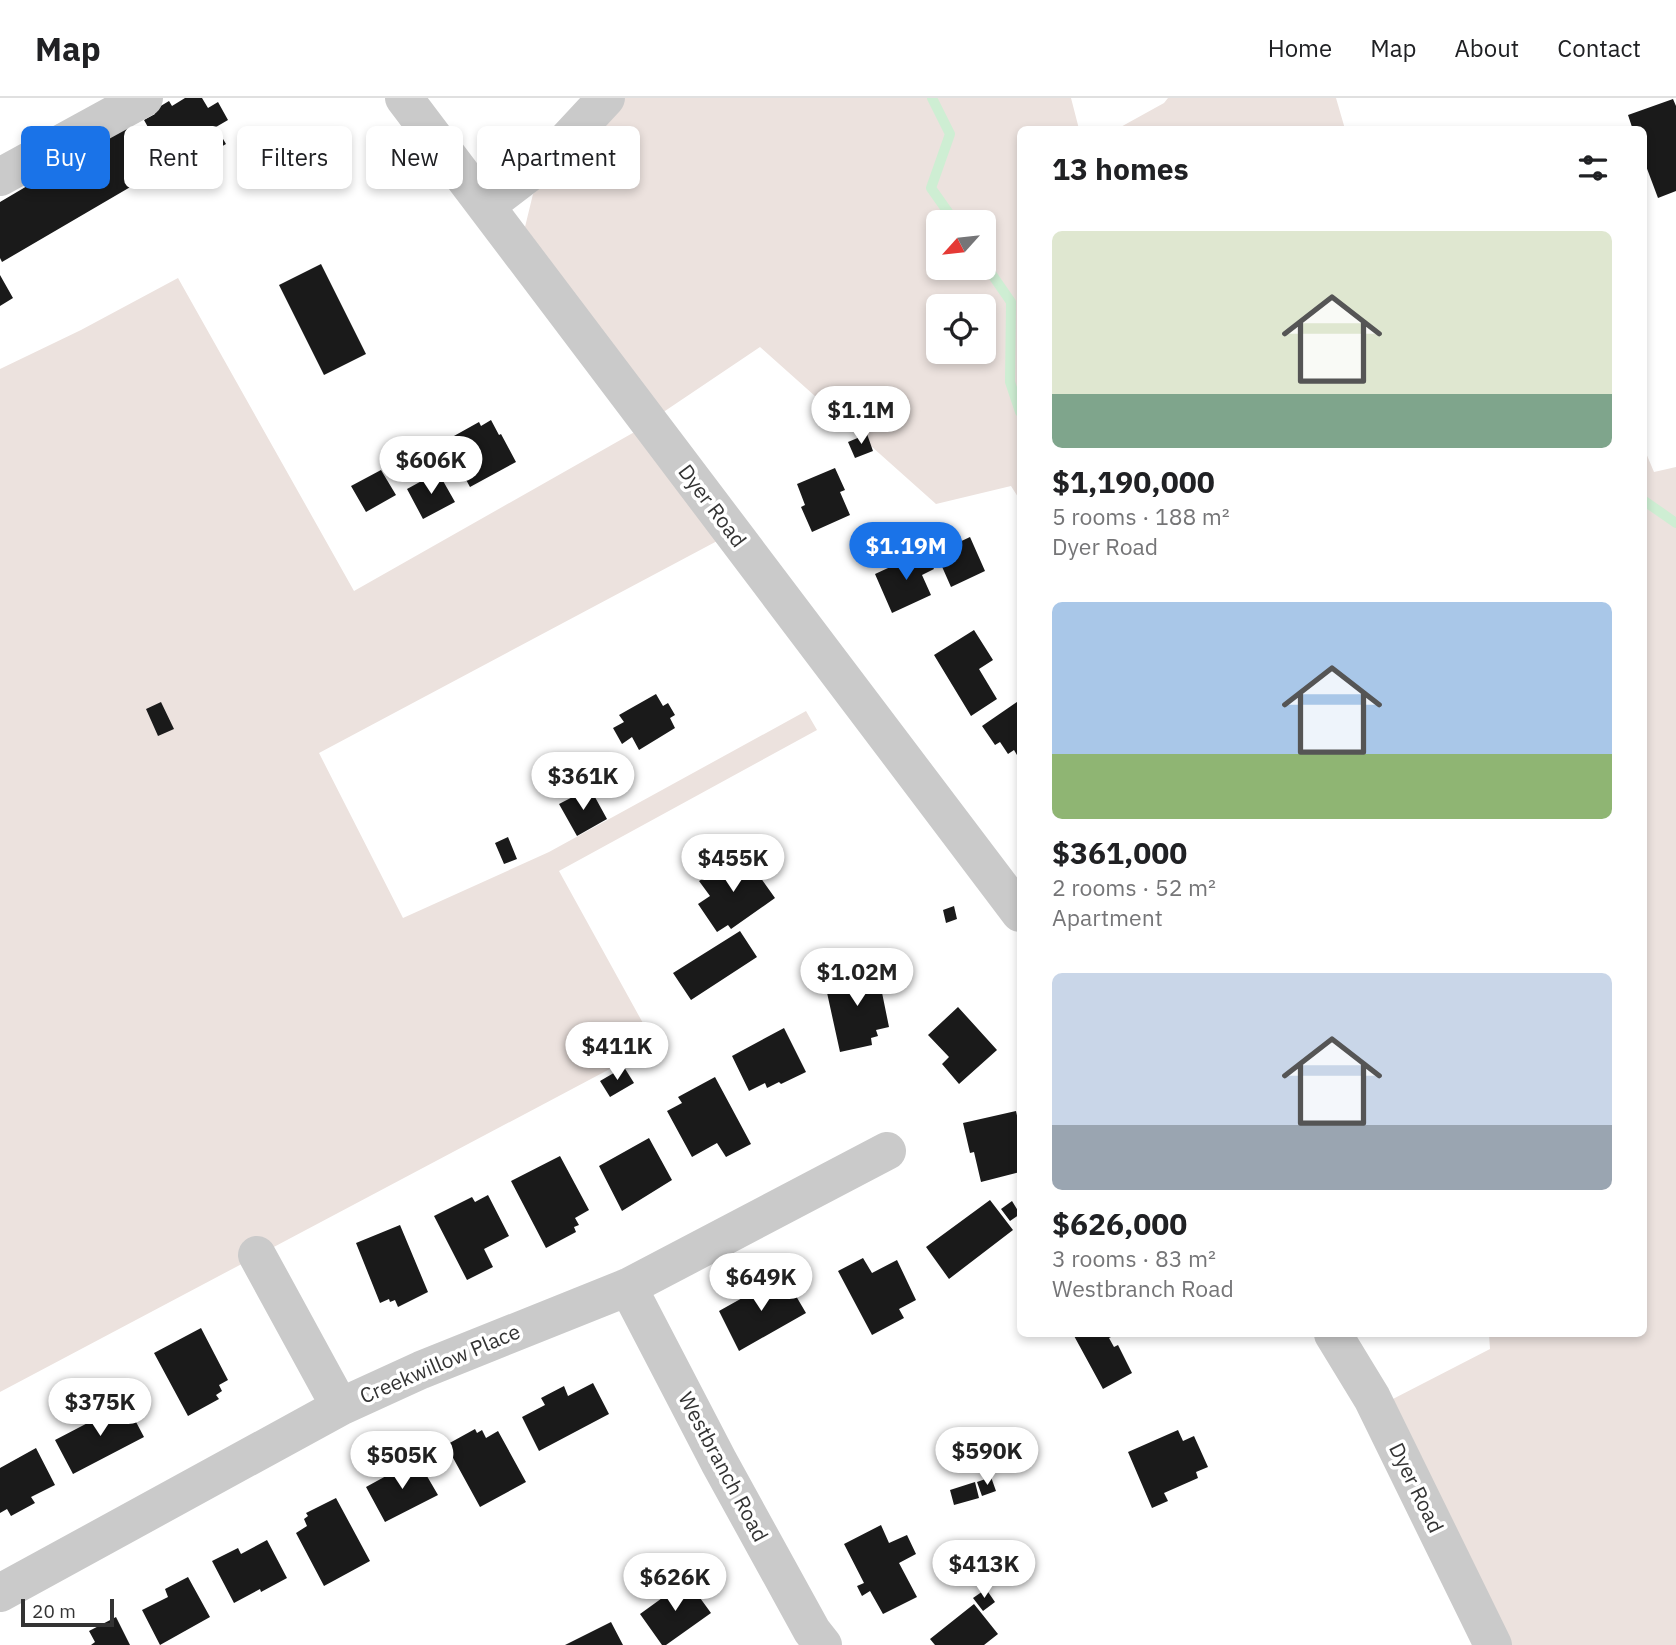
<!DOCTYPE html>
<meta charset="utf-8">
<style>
body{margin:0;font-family:"IBM Plex Sans",sans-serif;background:#f6f6f6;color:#202124;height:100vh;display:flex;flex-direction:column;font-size:26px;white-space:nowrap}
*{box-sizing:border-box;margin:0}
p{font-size:23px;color:#757577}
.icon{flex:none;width:38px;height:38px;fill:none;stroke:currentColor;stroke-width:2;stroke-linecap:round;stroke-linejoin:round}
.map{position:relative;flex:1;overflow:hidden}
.panel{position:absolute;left:1017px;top:28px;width:630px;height:1211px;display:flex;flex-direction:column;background:#fff;border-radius:10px;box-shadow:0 4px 10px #0003}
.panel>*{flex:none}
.top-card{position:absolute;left:21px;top:28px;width:665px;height:63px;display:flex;gap:14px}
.needle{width:46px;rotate:243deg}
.buttons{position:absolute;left:926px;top:112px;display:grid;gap:14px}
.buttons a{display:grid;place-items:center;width:70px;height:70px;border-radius:10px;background:#fff;box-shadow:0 4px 10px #0003;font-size:35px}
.scale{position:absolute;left:21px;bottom:18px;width:93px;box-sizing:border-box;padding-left:7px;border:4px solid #333;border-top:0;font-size:19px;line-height:24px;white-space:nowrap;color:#333;-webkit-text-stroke:5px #fff;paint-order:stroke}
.price{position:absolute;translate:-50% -60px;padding:0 16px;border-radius:24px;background:#fff;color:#222;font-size:23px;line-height:46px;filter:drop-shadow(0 2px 4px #0008)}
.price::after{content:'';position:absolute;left:50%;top:42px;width:21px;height:16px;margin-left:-10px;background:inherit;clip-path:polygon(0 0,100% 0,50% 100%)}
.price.on{background:#1a73e8;color:#fff}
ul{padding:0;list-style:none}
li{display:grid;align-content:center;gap:14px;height:371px;padding:0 35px}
li span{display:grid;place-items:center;height:217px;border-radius:10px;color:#555}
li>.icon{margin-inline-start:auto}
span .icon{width:126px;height:126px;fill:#fffc;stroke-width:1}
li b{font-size:30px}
h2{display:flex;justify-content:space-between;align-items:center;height:84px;padding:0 35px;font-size:30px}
.pill{padding:0 24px;border-radius:10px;background:#fff;box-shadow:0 4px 10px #0003;font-size:24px;line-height:63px}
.pill.on{background:#1a73e8;color:#fff}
header{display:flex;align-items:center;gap:42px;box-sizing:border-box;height:98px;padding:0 35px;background:#fff;border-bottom:2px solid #e0e0e0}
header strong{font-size:33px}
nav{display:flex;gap:38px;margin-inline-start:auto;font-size:24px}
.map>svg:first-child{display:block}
.green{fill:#ece2de;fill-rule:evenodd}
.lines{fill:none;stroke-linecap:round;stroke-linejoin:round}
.stream{stroke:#ceeed3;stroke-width:10}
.building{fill:#1a1a1a}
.minor{stroke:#cacaca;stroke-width:38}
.labels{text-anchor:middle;stroke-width:7;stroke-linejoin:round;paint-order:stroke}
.street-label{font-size:21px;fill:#333;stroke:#fff}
</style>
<header>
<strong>Map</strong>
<nav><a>Home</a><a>Map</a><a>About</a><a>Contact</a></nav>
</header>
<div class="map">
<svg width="1676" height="1547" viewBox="0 0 1676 1547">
<rect width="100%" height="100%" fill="#fff"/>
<path class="green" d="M625,0H1071L1079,31L1020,32V402L1011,388L936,406L760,249L659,317L525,129L533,96ZM938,124H984V170H938ZM938,208H984V254H938Z
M1168,0H1336L1345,31H1117L1164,5Z
M178,180L354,493L638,332L719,442L319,655L403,820L549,754L806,613L817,632L559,773L655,947L0,1294V271L81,232Z
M1643,348L1654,374L1676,369V1547H1508L1389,1303L1490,1251L1489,1236H1643Z"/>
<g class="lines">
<path class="stream" d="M932,0L950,36L931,90L955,124
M984,165L1011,204L1010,284L1020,314
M1643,402L1676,425"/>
</g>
<path class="building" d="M185,0H202L208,10L218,4L228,22L216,29L226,46L174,76L162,56L149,63L156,74L2,164L0,160V104L129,28L140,49L154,40L144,22L155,16L154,12L169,3L172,8Z
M1673,1L1676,8V93L1658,100L1643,60V32H1633L1628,17Z
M321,166L366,256L324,277L279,187Z
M0,177L13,200L0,208Z
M491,322L499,337L501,336L516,364L470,389L445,343L479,324L481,328Z
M867,336L873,353L855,360L848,344Z
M835,370L845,392L840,394L850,417L812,434L801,409L805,407L797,386Z
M381,372L396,397L366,414L351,388Z
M438,374L455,404L423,421L407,391Z
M970,439L985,473L951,489L936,455Z
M925,453L934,471L922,477L931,497L892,515L875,476Z
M974,532L993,562L979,571L997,601L971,618L934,557Z
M656,596L663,608L668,605L675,617L670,620L675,630L639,652L632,639L622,646L613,630L624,624L619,617Z
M1020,602V662L1014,652L1008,656L1000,644L995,647L982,628Z
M161,604L174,631L158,638L146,611Z
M590,690L607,721L577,738L559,706Z
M508,739L517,761L504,766L495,745Z
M739,756L749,772L753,769L775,800L731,831L728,827L717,834L698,806L710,798L699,783Z
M954,808L957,821L946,825L943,812Z
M740,833L757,859L691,902L673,875Z
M877,870L889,929L876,932L878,938L871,940L872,947L840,954L824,881Z
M958,909L997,952L959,986L942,966L949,959L928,937Z
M784,930L806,974L781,986L779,984L767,990L765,985L749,993L732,958Z
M624,969L634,985L610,999L600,983Z
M715,979L751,1046L726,1059L717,1045L692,1059L667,1013L682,1005L678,999Z
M1016,1013L1020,1031V1074L981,1084L974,1054L970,1055L963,1025Z
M649,1040L672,1082L622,1113L599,1068Z
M560,1058L589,1112L575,1120L579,1127L574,1129L576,1134L546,1150L511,1083Z
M488,1097L509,1138L484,1151L493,1169L467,1182L434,1118L472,1099L475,1104Z
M990,1102L1013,1132L949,1181L926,1149Z
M1012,1103L1020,1116L1010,1123L1001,1111Z
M400,1127L428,1194L398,1209L395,1202L390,1204L389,1201L380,1205L356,1145Z
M863,1160L872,1175L897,1162L916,1202L899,1211L904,1220L872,1237L838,1173Z
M786,1181L806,1215L739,1253L719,1213L744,1199L742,1194L763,1183L767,1193Z
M201,1230L228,1282L219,1287L222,1293L216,1297L219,1301L188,1318L154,1255Z
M1073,1236H1117L1109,1240L1114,1249L1118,1247L1132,1275L1103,1291Z
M593,1285L609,1316L539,1353L522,1319L545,1307L541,1300L564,1288L568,1298Z
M126,1305L144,1339L73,1376L55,1342Z
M475,1331L477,1335L482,1332L486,1340L498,1333L526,1384L480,1409L446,1347Z
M1178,1332L1183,1343L1194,1338L1208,1369L1196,1374L1198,1380L1164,1395L1168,1403L1152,1410L1128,1354Z
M36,1350L55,1387L31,1399L35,1405L11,1418L7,1411L0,1415V1370Z
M417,1361L438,1397L385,1424L366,1389Z
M991,1379L996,1393L982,1398L977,1384Z
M975,1384L979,1400L954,1407L950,1392Z
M336,1400L370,1463L324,1488L296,1435L307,1428L304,1421L308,1418L306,1415Z
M881,1427L889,1445L907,1437L916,1456L899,1465L917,1499L883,1516L870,1493L862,1498L857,1488L864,1485L844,1446Z
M267,1442L287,1480L261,1494L260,1491L234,1505L212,1463L238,1450L241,1456Z
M188,1479L210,1519L160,1547L142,1512L168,1499L165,1491Z
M687,1482L711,1515L666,1547H662L640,1516Z
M986,1491L995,1504L983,1513L973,1500Z
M974,1506L998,1536L984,1547H935L930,1541Z
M116,1519L130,1547H91L95,1544L89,1533Z
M611,1524L623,1547H565Z"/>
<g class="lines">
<path class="minor" d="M404,0L1020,815
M0,79L144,0
M487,107L554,56L606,0
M257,1157L340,1309
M628,1189L719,1364L812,1533L823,1547
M1333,1236L1372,1300L1493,1547
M0,1495L340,1309L421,1272L628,1189L887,1053"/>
</g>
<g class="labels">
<g class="street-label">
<text transform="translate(712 408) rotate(53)" y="7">Dyer Road</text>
<text transform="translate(440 1266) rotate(-23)" y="7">Creekwillow Place</text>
<text transform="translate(723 1369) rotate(62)" y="7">Westbranch Road</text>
<text transform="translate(1416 1390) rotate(64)" y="7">Dyer Road</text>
</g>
</g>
</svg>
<div class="buttons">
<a><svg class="needle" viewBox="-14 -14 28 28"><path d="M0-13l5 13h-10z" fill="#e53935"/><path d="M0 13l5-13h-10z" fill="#757577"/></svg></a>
<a><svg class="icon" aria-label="locate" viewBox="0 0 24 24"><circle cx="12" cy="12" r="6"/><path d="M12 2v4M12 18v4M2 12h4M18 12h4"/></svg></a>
</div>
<div class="scale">20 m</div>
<b class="price" style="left:861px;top:348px">$1.1M</b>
<b class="price" style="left:431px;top:398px">$606K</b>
<b class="price on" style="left:906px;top:484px">$1.19M</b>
<b class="price" style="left:583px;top:714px">$361K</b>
<b class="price" style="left:733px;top:796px">$455K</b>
<b class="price" style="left:857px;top:910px">$1.02M</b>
<b class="price" style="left:617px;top:984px">$411K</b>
<b class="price" style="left:761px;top:1215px">$649K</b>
<b class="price" style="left:100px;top:1340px">$375K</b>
<b class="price" style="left:987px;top:1389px">$590K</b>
<b class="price" style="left:402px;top:1393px">$505K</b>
<b class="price" style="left:984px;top:1502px">$413K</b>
<b class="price" style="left:675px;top:1515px">$626K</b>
<div class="top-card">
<a class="pill on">Buy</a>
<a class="pill">Rent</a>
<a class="pill">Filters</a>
<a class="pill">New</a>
<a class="pill">Apartment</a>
</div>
<section class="panel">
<h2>13 homes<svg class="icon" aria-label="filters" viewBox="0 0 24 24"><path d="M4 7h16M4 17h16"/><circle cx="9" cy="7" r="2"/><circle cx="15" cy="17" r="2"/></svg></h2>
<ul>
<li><span style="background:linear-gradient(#dfe7d0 75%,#7fa58c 0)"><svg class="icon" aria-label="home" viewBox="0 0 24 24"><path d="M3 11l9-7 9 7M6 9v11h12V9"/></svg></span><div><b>$1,190,000</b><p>5 rooms · 188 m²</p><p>Dyer Road</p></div></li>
<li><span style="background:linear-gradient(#a9c7e8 70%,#8fb573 0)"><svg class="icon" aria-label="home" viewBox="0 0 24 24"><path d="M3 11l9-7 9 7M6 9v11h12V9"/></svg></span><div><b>$361,000</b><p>2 rooms · 52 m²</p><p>Apartment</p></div></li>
<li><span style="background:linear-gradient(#c9d6e8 70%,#9aa5b1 0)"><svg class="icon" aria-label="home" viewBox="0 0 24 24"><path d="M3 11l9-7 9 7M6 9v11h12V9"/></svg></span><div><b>$626,000</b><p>3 rooms · 83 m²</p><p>Westbranch Road</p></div></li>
</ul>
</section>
</div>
